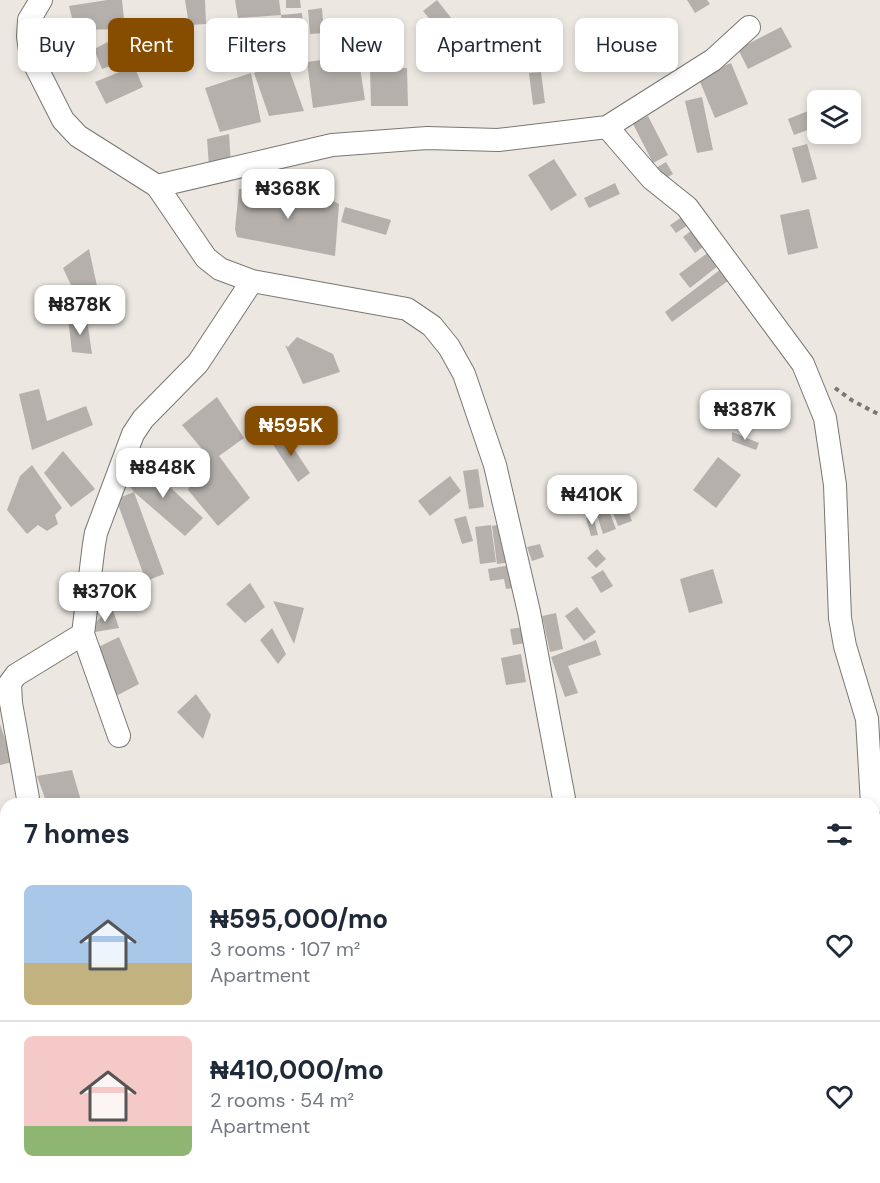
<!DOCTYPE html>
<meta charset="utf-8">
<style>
body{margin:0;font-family:"DM Sans",sans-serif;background:#f6f6f7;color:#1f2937;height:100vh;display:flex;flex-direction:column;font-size:22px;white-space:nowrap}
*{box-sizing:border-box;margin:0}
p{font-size:20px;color:#747a83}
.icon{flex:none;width:33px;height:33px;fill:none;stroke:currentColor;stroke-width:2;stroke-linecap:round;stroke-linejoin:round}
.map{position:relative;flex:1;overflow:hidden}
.details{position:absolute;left:0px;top:798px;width:880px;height:386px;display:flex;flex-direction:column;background:#fff;border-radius:18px 18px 0 0;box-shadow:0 3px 9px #0003}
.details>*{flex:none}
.banner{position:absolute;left:18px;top:18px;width:844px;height:54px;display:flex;gap:12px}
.buttons{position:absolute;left:807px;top:90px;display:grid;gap:12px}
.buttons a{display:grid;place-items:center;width:54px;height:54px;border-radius:9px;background:#fff;box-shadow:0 3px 9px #0003;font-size:30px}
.price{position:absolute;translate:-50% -51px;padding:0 14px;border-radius:12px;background:#fff;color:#222;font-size:20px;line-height:39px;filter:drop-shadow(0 2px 3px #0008)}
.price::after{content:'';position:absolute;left:50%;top:36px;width:18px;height:14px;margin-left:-9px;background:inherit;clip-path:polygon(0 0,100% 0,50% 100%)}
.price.current{background:#864d00;color:#fff}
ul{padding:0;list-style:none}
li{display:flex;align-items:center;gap:18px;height:150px;padding:0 24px}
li+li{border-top:2px solid #e0e1e3}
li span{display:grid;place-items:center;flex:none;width:168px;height:120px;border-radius:9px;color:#555}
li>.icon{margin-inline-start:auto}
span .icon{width:72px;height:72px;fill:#fffc;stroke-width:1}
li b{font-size:26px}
h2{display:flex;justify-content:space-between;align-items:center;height:72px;padding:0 24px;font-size:26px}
.pill{padding:0 21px;border-radius:9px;background:#fff;box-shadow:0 3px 9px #0003;font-size:21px;line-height:54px}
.pill.current{background:#864d00;color:#fff}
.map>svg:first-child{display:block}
.building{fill:#b5b0ab}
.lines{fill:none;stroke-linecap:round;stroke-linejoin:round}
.minor-casing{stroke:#7b7671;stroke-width:24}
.path{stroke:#7a7774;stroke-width:4;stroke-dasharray:4.5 4.5;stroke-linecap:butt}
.minor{stroke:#fff;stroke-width:22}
</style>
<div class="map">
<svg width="880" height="1183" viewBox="0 0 880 1183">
<rect width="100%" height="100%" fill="#ece7e1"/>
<path class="building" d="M107,0H122L125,29L75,30L69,6Z
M185,0H205L206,24L189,25Z
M235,0H279L281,15L238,18Z
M286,0H300L301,8H286Z
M437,0L456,24L443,35L423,11Z
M687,0H707L710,4L695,13Z
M322,8L324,33L310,34L308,10Z
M302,13L303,24L282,26L281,15Z
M545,27L551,62L536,65L529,30Z
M781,27L792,47L748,69L738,49Z
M302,28L304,51L289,52L287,29Z
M505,30H524V52H505Z
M120,36L131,59L102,69L94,49Z
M358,55L365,100L313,108L307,62Z
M285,58L304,111L269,116L254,73Z
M731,63L748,104L715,118L698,77Z
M134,66L143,87L106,104L95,82Z
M407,68L408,106H371L370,69Z
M541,72L545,103L533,105L529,73Z
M251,73L261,122L220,132L205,88Z
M702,97L713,150L697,153L685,101Z
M818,107V126L794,135L788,119Z
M648,116L668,155L653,163L633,124Z
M229,134L231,165L209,166L207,139Z
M807,144L817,179L802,183L792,148Z
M554,159L577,195L551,211L528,175Z
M666,162L673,174L661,181L654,169Z
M615,183L620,194L589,208L584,198Z
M239,189L319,194L339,204L335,256L237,237L235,229Z
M345,207L391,220L386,235L341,222Z
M809,209L818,248L788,255L780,215Z
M685,215L691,223L676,233L670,225Z
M696,227L708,243L695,253L683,237Z
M89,249L99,295L78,300L63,268Z
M713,249L723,262L690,288L679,274Z
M725,266L736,275L672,322L665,312Z
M68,318L87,320L92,354L72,352Z
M297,337L333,354L340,372L303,384L285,345L288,347Z
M39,389L47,421L86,406L93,425L32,450L19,394Z
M217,397L244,438L219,456L250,498L218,526L188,490L206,454L182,425Z
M282,431L310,473L298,482L272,443Z
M732,432L759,443L756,450L732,441Z
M63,451L95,489L71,507L44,473Z
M718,457L741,475L716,508L693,490Z
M143,462L203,518L185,536L134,492L126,480Z
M32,465L62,508L55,515L58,524L47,531L38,525L27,534L7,510L20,476Z
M478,469L484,507L469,509L463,471Z
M450,476L461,491L430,516L418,501Z
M134,492L164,574L146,581L116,499Z
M625,502L632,521L618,526L611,507Z
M608,508L616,529L603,534L596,512Z
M466,516L473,541L462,544L454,519Z
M593,516L598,535L591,536L586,518Z
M507,523L512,562L497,564L492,526Z
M491,525L496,562L480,564L475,527Z
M540,544L544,557L532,561L527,547Z
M597,549L606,559L596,568L587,558Z
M515,564L520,587L506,589L504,579L490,581L488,569Z
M713,569L723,603L689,613L680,579Z
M603,570L613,586L601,593L591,577Z
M250,583L265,607L245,623L226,604Z
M273,601L304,608L294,644Z
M112,607L119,628L83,634Z
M577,607L596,632L584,641L565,616Z
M556,613L563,649L550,652L542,616Z
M524,627L526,643L513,645L510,629Z
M272,628L286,654L278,664L260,640Z
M119,637L139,684L114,697L92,650Z
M596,640L601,655L568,666L578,693L565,697L551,657Z
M521,654L526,682L506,685L501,658Z
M196,694L211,715L203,739L177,712Z
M0,724L13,762L0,765Z
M72,770L82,804H47L37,776Z"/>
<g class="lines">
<g class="minor-casing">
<path id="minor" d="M41,0L29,20L28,37L31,57L63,120L78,136L157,186L206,258L220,269L252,281L407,309L432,326L449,347L464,374L495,465L529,612L565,804
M607,127L652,179L687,207L803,364L825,418L835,485L840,618L845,646L867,719L872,804
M157,186L332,145L427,138L498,140L607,127L713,60L749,27
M119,736L83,634L94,544L96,533L133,434L143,419L198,363L252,281
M29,804L11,703L10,683L16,675L83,634
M874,836L880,900
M874,991L880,990
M626,1178L628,1183"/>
</g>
<path class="path" d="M835,388L853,401L880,415"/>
<use href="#minor" class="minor"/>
</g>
</svg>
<div class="buttons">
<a><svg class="icon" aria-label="layers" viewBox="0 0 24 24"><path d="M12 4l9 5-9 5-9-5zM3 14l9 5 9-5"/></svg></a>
</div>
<b class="price" style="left:288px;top:220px">₦368K</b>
<b class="price" style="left:80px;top:336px">₦878K</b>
<b class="price" style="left:745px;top:441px">₦387K</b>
<b class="price current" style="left:291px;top:457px">₦595K</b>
<b class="price" style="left:163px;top:499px">₦848K</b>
<b class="price" style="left:592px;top:526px">₦410K</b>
<b class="price" style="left:105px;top:623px">₦370K</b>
<div class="banner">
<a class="pill">Buy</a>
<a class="pill current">Rent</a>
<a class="pill">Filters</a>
<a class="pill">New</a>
<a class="pill">Apartment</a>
<a class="pill">House</a>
</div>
<section class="details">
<h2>7 homes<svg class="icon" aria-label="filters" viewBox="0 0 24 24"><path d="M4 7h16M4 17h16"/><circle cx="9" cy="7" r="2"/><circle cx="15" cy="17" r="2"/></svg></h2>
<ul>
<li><span style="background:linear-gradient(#a9c7e8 65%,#c2b280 0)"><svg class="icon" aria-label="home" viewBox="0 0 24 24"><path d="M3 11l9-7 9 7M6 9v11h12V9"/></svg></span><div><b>₦595,000/mo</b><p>3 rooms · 107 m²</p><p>Apartment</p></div><svg class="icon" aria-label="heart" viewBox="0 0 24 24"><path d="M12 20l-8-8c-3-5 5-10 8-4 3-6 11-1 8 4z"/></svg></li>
<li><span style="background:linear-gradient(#f6c9c9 75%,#8fb573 0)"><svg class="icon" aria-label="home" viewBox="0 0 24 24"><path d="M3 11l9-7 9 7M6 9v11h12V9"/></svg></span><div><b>₦410,000/mo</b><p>2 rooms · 54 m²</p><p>Apartment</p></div><svg class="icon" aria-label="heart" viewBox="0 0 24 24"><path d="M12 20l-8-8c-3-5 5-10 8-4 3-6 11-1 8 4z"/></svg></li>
</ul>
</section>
</div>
